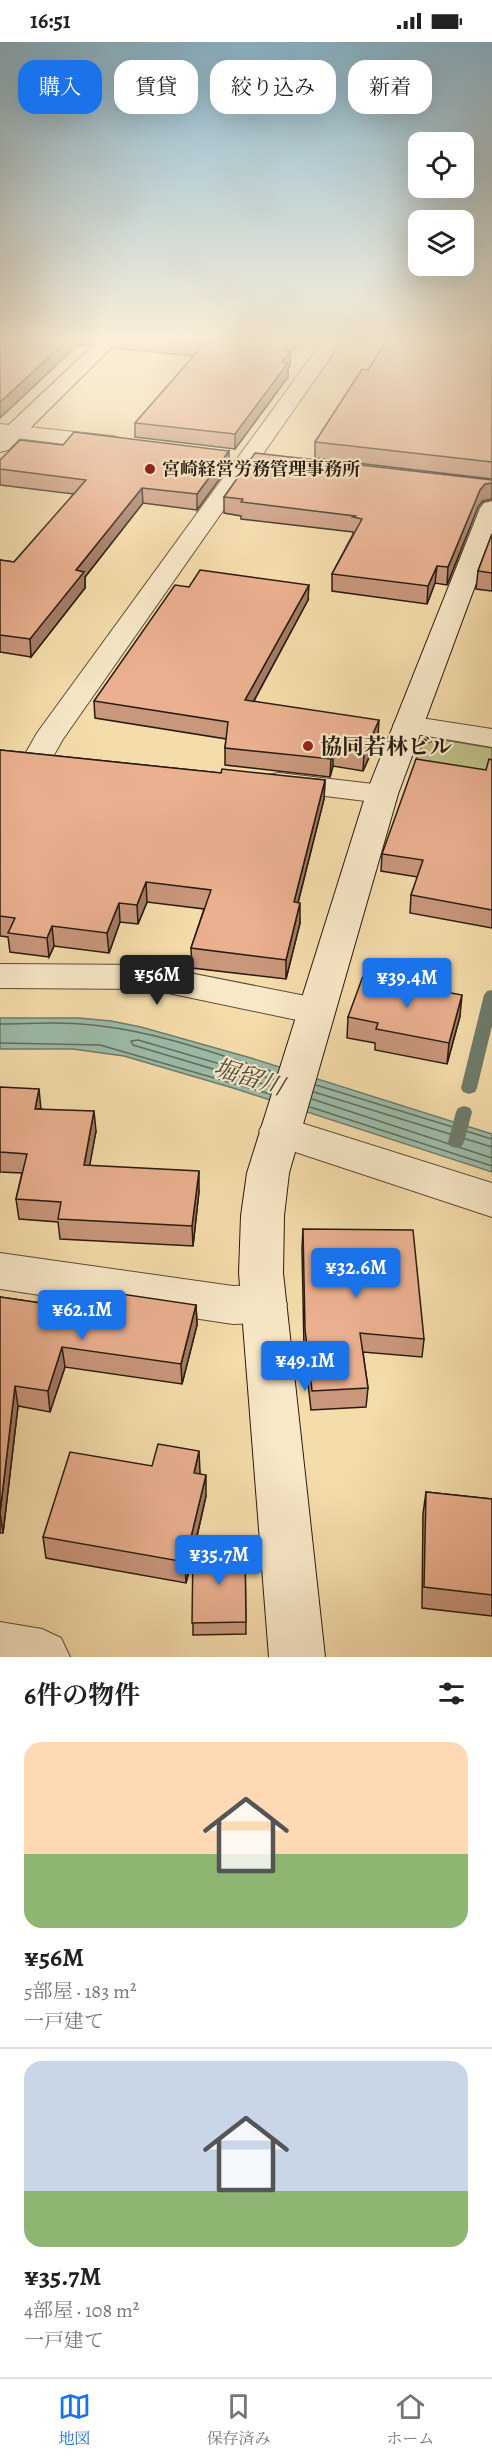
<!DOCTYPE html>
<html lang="ja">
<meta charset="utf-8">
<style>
body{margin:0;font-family:Alegreya,"Noto Serif JP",serif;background:#f2f2f2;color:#222;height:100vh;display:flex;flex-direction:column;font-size:22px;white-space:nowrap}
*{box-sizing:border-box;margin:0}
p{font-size:20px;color:#767676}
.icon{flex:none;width:33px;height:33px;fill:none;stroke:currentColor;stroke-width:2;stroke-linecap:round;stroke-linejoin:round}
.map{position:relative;height:1615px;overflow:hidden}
.details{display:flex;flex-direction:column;background:#fff;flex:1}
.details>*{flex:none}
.top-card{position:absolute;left:18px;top:18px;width:456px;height:54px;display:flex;gap:12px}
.controls{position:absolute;left:408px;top:90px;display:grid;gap:12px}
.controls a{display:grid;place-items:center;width:66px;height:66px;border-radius:12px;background:#fff;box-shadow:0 6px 24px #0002;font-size:30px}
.price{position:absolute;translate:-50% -51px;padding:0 14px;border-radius:6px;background:#1a73e8;color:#fff;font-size:20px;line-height:39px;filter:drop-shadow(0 2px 3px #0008)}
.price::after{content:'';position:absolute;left:50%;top:36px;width:18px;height:14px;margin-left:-9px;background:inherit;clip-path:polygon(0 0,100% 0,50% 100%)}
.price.on{background:#222;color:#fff}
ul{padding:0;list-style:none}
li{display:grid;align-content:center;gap:12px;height:318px;padding:0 24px}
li+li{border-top:2px solid #e0e0e0}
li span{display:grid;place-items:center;height:186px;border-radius:18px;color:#555}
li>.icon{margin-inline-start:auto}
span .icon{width:108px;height:108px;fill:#fffc;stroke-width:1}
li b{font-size:26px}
h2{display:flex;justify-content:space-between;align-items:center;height:72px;padding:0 24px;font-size:26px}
.chip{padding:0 21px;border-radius:18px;background:#fff;box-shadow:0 6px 24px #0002;font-size:21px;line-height:54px}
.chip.on{background:#1a73e8;color:#fff}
.status{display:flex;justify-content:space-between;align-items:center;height:42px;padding:0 30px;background:#fff;direction:ltr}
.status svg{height:16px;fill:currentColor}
.tabs{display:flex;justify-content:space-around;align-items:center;height:84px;border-top:2px solid #e0e0e0;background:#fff;font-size:16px;color:#767676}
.tabs a{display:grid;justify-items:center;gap:3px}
.tabs .on{color:#1a73e8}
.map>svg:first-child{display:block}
.green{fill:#c0bf86;stroke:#746e4c;stroke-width:1.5}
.water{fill:#9cbca9;stroke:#6e7c6c;stroke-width:1.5}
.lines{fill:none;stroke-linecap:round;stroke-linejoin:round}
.shore{stroke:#626c5d;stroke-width:1.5}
.stream{fill:#6e7c6c;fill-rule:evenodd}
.street-casing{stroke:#5b4c38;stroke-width:2}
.secondary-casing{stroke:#281c11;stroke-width:2}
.street{fill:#f8e8c8;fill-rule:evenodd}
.secondary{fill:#f8e8c8;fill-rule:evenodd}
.wall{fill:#c9977c;stroke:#281c11;stroke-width:1.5}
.shaded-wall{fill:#a47b65;stroke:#281c11;stroke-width:1.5}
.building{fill:#eab090;stroke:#281c11;stroke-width:1.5}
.poi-dot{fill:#8f2418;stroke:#f8e8c8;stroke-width:2}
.labels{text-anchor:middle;stroke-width:4.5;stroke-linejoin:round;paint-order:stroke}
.far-poi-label{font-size:18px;font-weight:bold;fill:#281c11;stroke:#f8e8c8;text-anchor:start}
.poi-label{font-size:22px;font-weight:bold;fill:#281c11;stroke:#f8e8c8;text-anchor:start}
.water-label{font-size:24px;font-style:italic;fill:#4b4c3f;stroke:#f8e8c8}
</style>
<div class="status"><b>16:51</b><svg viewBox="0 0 49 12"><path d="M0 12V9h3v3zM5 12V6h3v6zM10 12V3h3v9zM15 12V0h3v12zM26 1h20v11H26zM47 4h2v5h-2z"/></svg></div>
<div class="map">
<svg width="492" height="1615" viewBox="0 0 492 1615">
<rect width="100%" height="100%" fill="#f5dcab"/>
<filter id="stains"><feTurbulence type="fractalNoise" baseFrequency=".00333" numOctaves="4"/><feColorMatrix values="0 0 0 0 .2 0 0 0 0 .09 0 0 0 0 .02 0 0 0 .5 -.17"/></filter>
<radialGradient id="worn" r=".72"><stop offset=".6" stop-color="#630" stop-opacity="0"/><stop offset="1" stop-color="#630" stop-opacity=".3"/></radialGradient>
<path class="green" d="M439,697L492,706V732L415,720L422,703Z"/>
<path class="water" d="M0,976H79L111,979L141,985L251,1016L492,1092V1130L233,1046L124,1014L73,1007H0Z"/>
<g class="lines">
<path class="shore" d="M0,982C33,982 67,979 101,984C161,991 219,1013 277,1031
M0,1001L100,1003L270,1052
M316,1043L492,1097
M273,1045L133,1003L131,999L138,998L275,1038
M314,1050L492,1105
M312,1057L492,1116
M310,1065L492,1124"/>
<path class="stream" d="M492,948V984L477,1046L475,1050L469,1052L463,1050L461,1046L484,953L487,949Z
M464,1064L470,1066L472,1070L464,1100L462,1104L456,1106L450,1104L448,1100L456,1070L458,1066Z"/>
<g class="street-casing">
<path id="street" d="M325,296H344L63,697L50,720L39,723L28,720L24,714L37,691Z
M0,382L112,394L120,396L123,401L120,406L112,408L0,394Z
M408,674L492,687V705L398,689L393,683L398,677Z
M279,731L382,743L393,745L398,752L393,759L382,761L268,747L263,740L268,733Z
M0,922L149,923L316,956L329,960L335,969L329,978L316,982L149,947L0,946Z
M279,1074L492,1141V1175L265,1100L259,1089L265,1078Z
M0,1211L233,1244L264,1243L280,1249L287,1262L280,1275L264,1281L233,1282L0,1247Z
M0,1580L42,1587L61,1596L70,1615H0Z"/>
</g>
<g class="secondary-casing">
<path id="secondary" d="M101,296H121L8,408L0,410V391Z
M492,459V498L398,752L289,1131L284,1174L283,1231L325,1615H269L239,1231L241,1174L247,1131L366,752L480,466L484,461Z"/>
</g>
<use href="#street" class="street"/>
<use href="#secondary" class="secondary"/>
</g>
<path class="wall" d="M0,296H99L90,304Z
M114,296H302L290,312V323L288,326V335L235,407L135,395V381L194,314L114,306Z
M492,296V437L315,416V400L368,328Z
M0,418L229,424L197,468L143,461L85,535V546L31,615L0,610V518L14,520L74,452L0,443Z
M492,438V457L483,459L478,465L447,543L435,541L427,562L332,549V532L353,492V490L241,477V474L224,471V455Z
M492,492V549L476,547L478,529Z
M308,558L254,659L378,695L363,729L333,724L330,735L225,723V706L226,697L95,676L94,659Z
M0,708L221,731L325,738L324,757L298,861L300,881L286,937L192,926L191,906L204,867L147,860L138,882L120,880L109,911L54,904L49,915L10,910L8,895L0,894Z
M492,718V886L410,871L411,853L418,835L381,829L382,812L486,728Z
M460,974L447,1022L375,1008V1001L347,996L348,975Z
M0,1045L41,1067L96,1089L89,1124L199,1149L193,1204L60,1197L58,1180L19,1177L16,1157L22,1131L0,1130Z
M303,1187L424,1297L422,1315L363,1310L368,1346L366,1365L311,1368L304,1306L302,1206Z
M0,1255L95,1269L196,1263L197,1283L182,1342L65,1325L50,1370L18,1364L3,1491H0Z
M152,1424L200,1430L199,1432L206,1454L194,1508L245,1506L246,1592L193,1593V1513L186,1541L46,1516L43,1495Z
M426,1450L492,1457V1574L422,1566L423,1472Z"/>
<path class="shaded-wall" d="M70,296H77L78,303L0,376V360Z
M89,296H99L90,304Z
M293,296H302L290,312V323L288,326V335L235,407V392L283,308Z
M229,409V424L197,468V452Z
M492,441V457L483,459L478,465L447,543L448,525L480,448L485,442Z
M142,446L143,461L85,535V546L31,615L30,597L76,528Z
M437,524L435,541L427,562L428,544Z
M309,543L308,558L245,675V658Z
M379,678L378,695L363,729L364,712Z
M333,707V724L330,735L331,717Z
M325,738L324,757L293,880L294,860Z
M146,840L147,860L138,882L137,863Z
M119,861L120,880L109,911L107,891Z
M300,861V881L286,937V918Z
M52,884L54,904L49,915L47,896Z
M462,953L460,974L447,1022L449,1001Z
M39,1047L41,1067H35Z
M94,1069L96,1089L86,1144L84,1123Z
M199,1129V1149L193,1204L192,1184Z
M196,1263L197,1283L182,1342L181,1322Z
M62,1305L65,1325L50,1370L48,1349Z
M15,1344L18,1364L3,1491L0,1471Z
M199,1409L200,1430L195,1452L194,1431Z
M206,1433V1454L186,1541L185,1520Z"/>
<path class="building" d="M0,296H70L0,360Z
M144,296H293L283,308L290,309L282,320L288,321L235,392L135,381L205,301Z
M388,296H492V420L315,400L362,327L368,328Z
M74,390L229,409L197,452L142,446L76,528L84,530L30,597L0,593V518L14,520L86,438L0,427V418L20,398L63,403Z
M255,411L492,438V441L485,442L480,448L448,525L437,524L428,544L332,532L362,477L353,475L355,474L241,460L243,457L224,455Z
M492,492V531L478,529Z
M200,528L309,543L245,658L379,678L364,712L333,707L331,717L225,706L228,680L94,659L175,543L189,545Z
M0,708L221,731L222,727L325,738L294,860L300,861L286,918L191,906L211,848L146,840L137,863L119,861L107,891L52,884L47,896L8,891L15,876L0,874Z
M416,717L486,728L489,717L492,718V868L411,853L423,818L382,812Z
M363,934L462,953L449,1001L376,987L378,981L348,975Z
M0,1045L39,1047L35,1067L94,1069L84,1123L199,1129L192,1184L58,1177L61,1160L16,1157L27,1112L0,1110Z
M303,1187L413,1188L424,1297L360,1291L368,1346L312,1349L305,1287Z
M101,1249L196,1263L181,1322L62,1305L48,1349L15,1344L0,1471V1255L95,1269Z
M158,1402L199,1409L194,1431L206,1433L185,1520L43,1495L70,1410L152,1424Z
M426,1450L492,1457V1553L424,1545Z
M245,1506L246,1580L192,1581L193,1508Z"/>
<linearGradient id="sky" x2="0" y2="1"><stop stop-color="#89b7cf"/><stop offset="0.57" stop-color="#faefd9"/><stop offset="1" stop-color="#faefd9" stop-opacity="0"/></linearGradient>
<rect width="492" height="522" fill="url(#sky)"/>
<g class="poi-dot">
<circle cx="150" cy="427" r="6"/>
<circle cx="308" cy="704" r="6"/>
</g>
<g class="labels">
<g class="far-poi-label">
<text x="162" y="433">宮崎経営労務管理事務所</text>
</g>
<g class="poi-label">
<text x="320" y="712">協同若林ビル</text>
</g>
<g class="water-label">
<text transform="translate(249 1035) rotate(17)" y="8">堀留川</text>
</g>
</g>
<rect width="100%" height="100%" filter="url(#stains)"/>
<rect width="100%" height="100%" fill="url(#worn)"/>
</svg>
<div class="controls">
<a><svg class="icon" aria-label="locate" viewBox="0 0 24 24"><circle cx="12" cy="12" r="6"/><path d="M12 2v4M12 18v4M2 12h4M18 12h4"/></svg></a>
<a><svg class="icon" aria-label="layers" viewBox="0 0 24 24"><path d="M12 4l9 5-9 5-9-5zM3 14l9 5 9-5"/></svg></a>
</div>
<b class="price on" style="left:157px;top:964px">¥56M</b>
<b class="price" style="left:407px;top:967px">¥39.4M</b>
<b class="price" style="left:356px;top:1257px">¥32.6M</b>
<b class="price" style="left:82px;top:1299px">¥62.1M</b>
<b class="price" style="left:305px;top:1350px">¥49.1M</b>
<b class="price" style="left:219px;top:1544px">¥35.7M</b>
<div class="top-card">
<a class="chip on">購入</a>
<a class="chip">賃貸</a>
<a class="chip">絞り込み</a>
<a class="chip">新着</a>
</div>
</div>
<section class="details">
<h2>6件の物件<svg class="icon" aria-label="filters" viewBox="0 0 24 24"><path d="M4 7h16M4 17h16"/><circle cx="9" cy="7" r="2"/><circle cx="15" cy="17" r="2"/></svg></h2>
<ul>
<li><span style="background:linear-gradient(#ffd9b3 60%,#8fb573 0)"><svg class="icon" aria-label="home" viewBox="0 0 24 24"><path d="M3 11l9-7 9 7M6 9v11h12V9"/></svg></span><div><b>¥56M</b><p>5部屋 · 183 m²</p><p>一戸建て</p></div></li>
<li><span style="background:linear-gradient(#c9d6e8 70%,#8fb573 0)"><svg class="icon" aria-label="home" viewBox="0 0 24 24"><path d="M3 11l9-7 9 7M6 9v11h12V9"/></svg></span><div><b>¥35.7M</b><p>4部屋 · 108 m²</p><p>一戸建て</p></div></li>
</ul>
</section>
<nav class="tabs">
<a class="on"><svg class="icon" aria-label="map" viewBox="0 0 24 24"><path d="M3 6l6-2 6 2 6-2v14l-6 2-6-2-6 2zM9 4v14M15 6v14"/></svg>地図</a>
<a><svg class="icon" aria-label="saved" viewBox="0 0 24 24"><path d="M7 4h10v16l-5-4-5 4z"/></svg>保存済み</a>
<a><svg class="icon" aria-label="home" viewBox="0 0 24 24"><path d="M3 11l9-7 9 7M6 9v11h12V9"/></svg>ホーム</a>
</nav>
